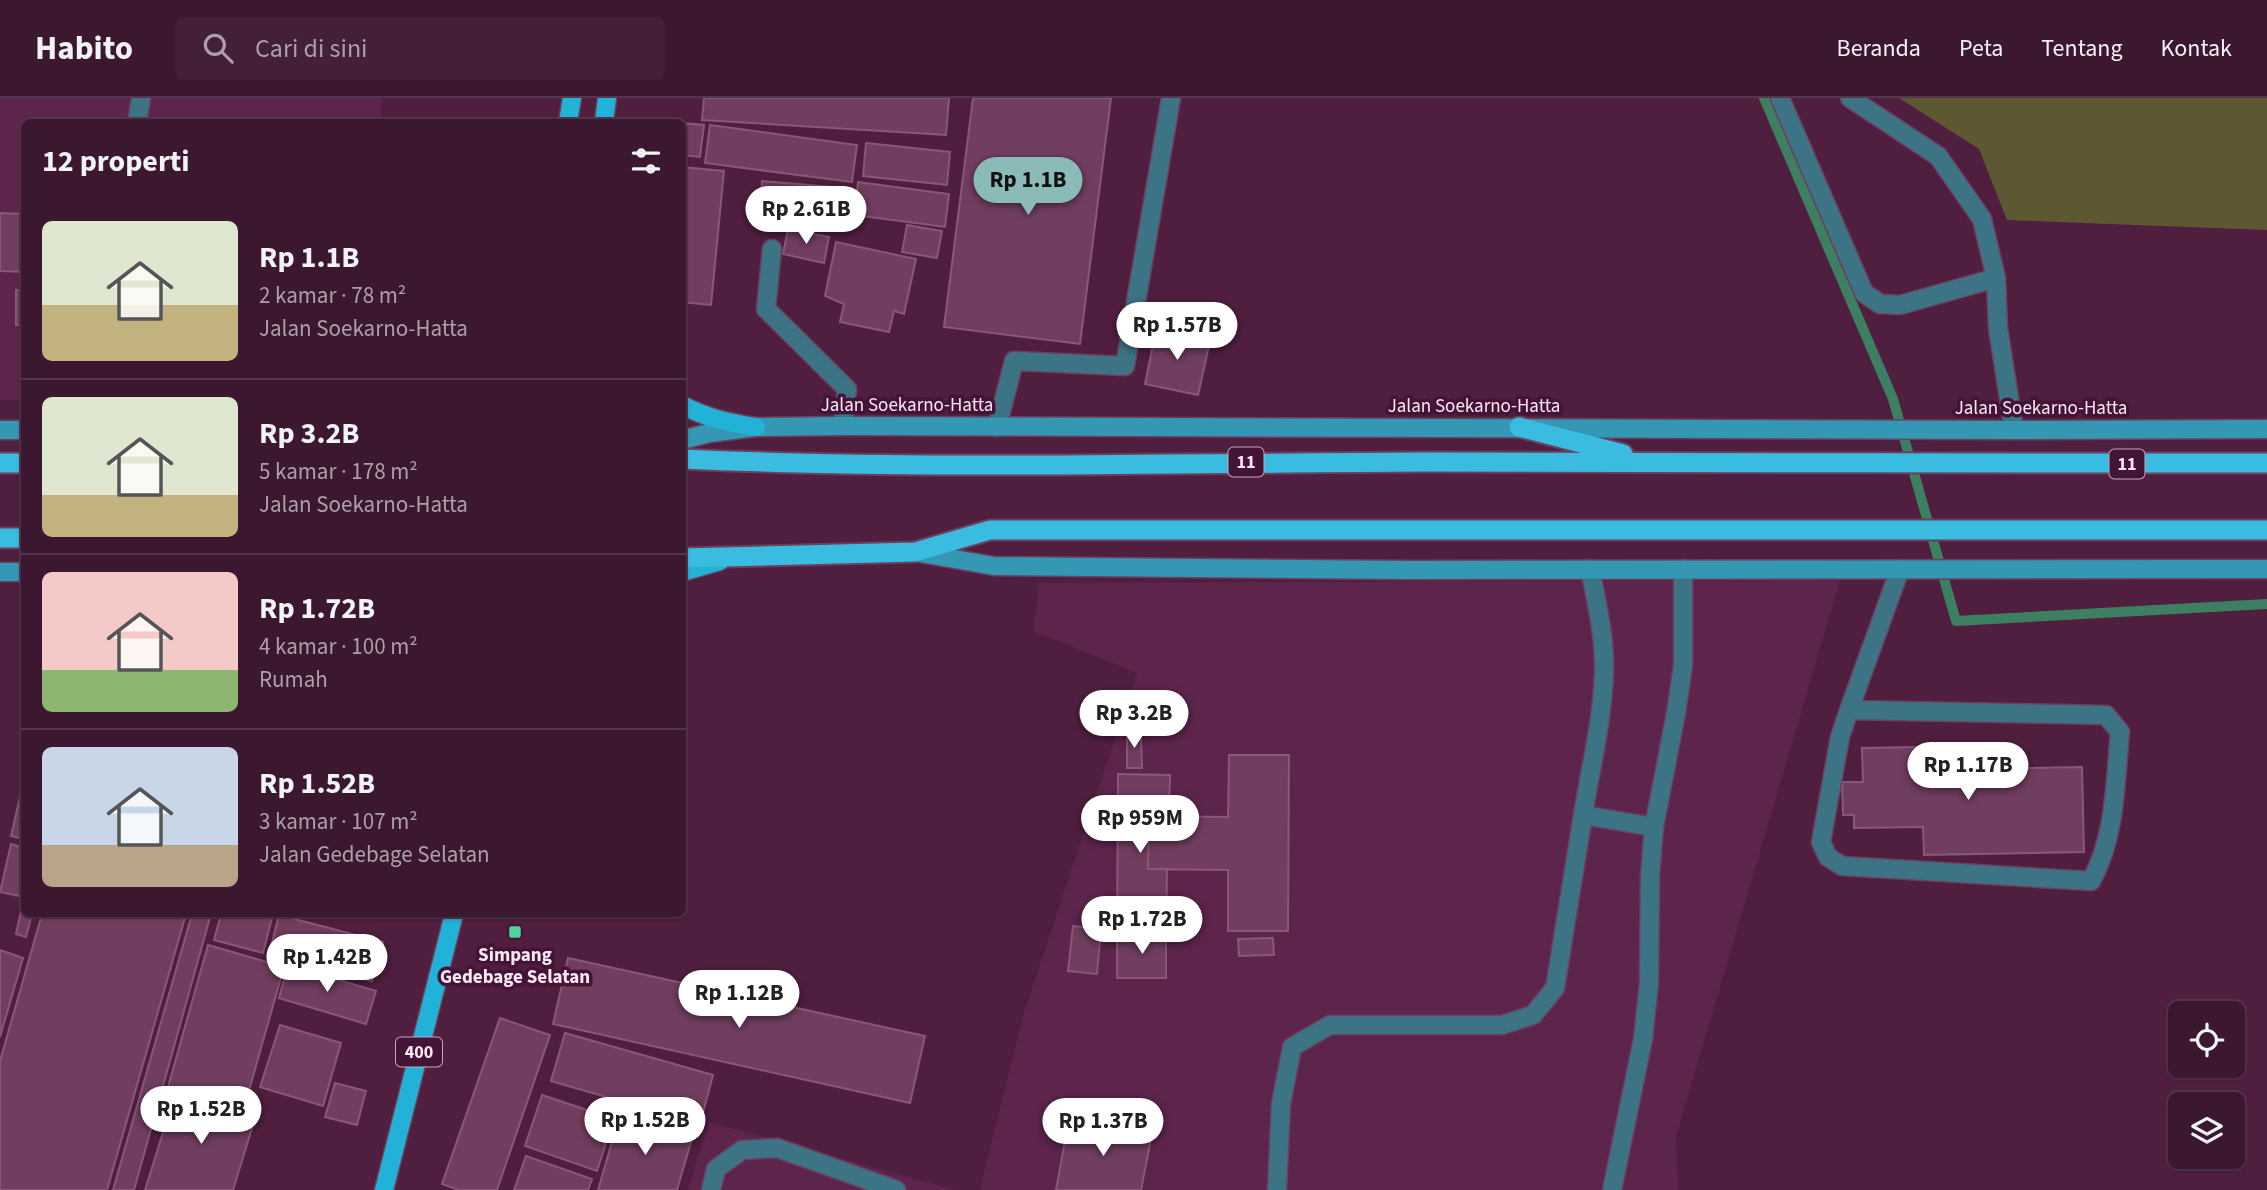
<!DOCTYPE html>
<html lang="id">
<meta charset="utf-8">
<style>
body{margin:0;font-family:"Source Sans 3",sans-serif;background:#432038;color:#f1f3f6;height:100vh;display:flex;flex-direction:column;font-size:26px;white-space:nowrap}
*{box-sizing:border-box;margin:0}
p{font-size:23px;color:#ac9fab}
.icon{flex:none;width:38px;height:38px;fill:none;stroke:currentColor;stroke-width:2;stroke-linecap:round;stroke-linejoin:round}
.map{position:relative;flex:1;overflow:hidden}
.details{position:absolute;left:21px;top:21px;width:665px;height:798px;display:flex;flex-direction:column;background:#3c1730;border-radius:10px;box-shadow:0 2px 5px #0004,0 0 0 2px #55364c}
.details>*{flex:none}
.fabs{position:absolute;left:2168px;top:903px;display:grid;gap:14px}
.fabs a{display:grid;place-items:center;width:77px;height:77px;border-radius:10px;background:#3c1730;box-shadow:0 2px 5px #0004,0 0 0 2px #55364c;font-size:35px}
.price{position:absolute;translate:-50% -60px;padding:0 16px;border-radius:24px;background:#fff;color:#222;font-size:23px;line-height:46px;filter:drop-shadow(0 2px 4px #0008)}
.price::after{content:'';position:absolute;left:50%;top:42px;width:21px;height:16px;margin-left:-10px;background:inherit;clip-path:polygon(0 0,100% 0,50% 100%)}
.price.current{background:#8bbbb9;color:#111}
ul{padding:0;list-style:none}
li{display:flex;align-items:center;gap:21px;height:175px;padding:0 21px}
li+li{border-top:2px solid #55364c}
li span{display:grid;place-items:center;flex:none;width:196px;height:140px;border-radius:10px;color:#555}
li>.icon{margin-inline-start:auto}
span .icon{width:84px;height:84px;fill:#fffc;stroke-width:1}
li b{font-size:30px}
h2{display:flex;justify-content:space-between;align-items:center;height:84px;padding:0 21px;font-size:30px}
header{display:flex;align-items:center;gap:42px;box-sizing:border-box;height:98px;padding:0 35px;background:#3c1730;border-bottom:2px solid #55364c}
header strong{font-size:33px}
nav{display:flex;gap:38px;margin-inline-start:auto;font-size:24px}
.search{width:490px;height:63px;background:#432038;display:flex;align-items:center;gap:18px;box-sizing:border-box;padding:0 24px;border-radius:10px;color:#ac9fab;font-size:26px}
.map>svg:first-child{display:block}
.built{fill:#5e254c}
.green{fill:#5d5732}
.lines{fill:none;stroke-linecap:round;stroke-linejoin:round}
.stream{stroke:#3d8061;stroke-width:10}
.building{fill:#723e60;stroke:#8c5679;stroke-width:2}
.service-casing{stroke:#6b3f5d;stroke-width:21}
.secondary-casing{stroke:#6b3f5d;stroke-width:21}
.primary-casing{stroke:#6b3f5d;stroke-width:21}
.trunk-casing{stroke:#6b3f5d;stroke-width:23}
.service{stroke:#3c7486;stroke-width:18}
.secondary{stroke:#3497b4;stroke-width:18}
.primary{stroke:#22b1d7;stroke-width:18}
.trunk{stroke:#39bce0;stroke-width:19}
.poi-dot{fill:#4ed39a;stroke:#441436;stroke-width:2.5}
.labels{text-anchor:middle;stroke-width:7;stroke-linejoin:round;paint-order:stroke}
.shield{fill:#441436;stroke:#c4a8ba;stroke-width:2}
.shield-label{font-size:18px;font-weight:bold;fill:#fbe8f3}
.street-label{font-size:19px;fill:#fbe8f3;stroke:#441436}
.poi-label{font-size:19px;font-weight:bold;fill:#fbe8f3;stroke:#441436}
</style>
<header>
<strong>Habito</strong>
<div class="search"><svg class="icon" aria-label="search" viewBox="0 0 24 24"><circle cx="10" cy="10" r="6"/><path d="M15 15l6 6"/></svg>Cari di sini</div>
<nav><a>Beranda</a><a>Peta</a><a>Tentang</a><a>Kontak</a></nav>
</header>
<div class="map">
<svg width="2267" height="1092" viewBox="0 0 2267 1092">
<rect width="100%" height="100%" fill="#501f40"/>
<path class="built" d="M0,0H382L380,24H24V301L21,302H0Z
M1840,482L1676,1038L1678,1092H980L1025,912L1137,575L1033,533L1039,485Z
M709,1024L955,1092H688Z"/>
<path class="green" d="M1899,0H2267V132L2007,122L1979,51Z"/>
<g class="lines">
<path class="stream" d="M1764,0L1893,301L1956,523L2267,506"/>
</g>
<path class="building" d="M704,0H949L946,37L702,22Z
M973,0H1111L1080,246L944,229Z
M682,25L704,27L700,59L682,57Z
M710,27L857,47L852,84L705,65Z
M866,45L950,54L947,87L863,78Z
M682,69L724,73L711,207L682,204Z
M762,83L844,90L842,117L760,109Z
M858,84L949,96L945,129L854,117Z
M0,115L24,116V174L0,173Z
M907,127L942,133L937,160L902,154Z
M788,131L829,139L824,165L783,156Z
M836,144L916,161L904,216L894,213L889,234L840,224L844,206L825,198Z
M16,192H24V227H16Z
M1156,232L1210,243L1198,297L1145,286Z
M1127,634H1141L1142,670H1127Z
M1975,648L1976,671L2082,669L2084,754L1924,757L1923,729L1854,730V717H1843L1842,684H1863L1862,650Z
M1229,657H1289L1288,833H1228V772L1148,771L1149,718L1228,719Z
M1118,676L1170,677L1169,719L1149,718L1148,771H1167L1166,836H1117Z
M24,682V741L11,738Z
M11,746L24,750V816H32L26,839L16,836L24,799L0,794Z
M42,816H186L107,1092H0V963Z
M192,816H211L134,1092H113Z
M221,816H273L263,855L214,842Z
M279,817L383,844L372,883L269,856Z
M1073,828L1101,831L1097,876L1068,873Z
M1117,836H1166V880H1117Z
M1273,840L1274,857L1239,858L1238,841Z
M208,847L284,869L244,1010L168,989Z
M0,852L23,860L0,939Z
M568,860L925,938L910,1005L553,926Z
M288,867L376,893L366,926L279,900Z
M500,920L550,937L497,1092H459L442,1086Z
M280,927L341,945L323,1008L260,989Z
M565,935L713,977L700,1026L551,983Z
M335,985L366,993L357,1027L325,1019Z
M176,993L256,1017L233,1092H145Z
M542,997L614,1021L597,1073L525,1048Z
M620,1016L693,1037L677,1092H598Z
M1069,1021L1152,1036L1141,1092H1056Z
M526,1058L592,1081L588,1092H514Z"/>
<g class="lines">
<g class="service-casing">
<path id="service" d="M1780,0L1864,195L1880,206L1900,207L1996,180
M1850,0L1938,58L1982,121L1996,180L1998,230L2014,332
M137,24L141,0
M772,151L766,211L847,291L843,328
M997,329L1014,263L1125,268L1171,0
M1849,612L1840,639L1821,744L1828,759L1842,768L2091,783C2116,738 2115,684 2120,634L2106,617L1849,612L1900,471
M1583,717C1591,666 1605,613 1604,562C1603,531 1596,501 1590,471
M711,1092L716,1071L742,1052L777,1050L896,1092
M1277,1092L1281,1006L1292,949L1330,927H1502L1533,917L1555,890L1583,717L1654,729
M1612,1092L1643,941L1649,885L1650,778L1654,729L1676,615L1683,567V471"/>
</g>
<g class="secondary-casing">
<path id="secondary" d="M0,332H24
M682,342L709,335L756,329L843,328L2014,332L2267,331
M915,454L994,468L1409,472L2267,471
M0,474H24"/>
</g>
<g class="primary-casing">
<path id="primary" d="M568,24L572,0
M604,24L607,0
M682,307C706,320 730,325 756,329
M682,474L720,463
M384,1092L454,816"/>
</g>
<g class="trunk-casing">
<path id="trunk" d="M1519,329L1623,356
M682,361C928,372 1177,365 1423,364C1704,363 1986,367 2267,365
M0,365H24
M0,440H24
M682,460L915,454L990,432H2267"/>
</g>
<use href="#service" class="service"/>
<use href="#secondary" class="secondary"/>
<use href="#primary" class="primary"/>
<use href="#trunk" class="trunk"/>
</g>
<rect class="poi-dot" x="508" y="827" width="14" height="14" rx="3.5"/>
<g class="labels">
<g class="shield">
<rect x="1228.5" y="349.5" width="35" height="29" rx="5"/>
<rect x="2109.5" y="351.5" width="35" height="29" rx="5"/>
<rect x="396" y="939.5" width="46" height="29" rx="5"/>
</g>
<g class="shield-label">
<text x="1246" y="370">11</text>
<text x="2127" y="372">11</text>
<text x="419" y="960">400</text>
</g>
<g class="street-label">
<text x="907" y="313">Jalan Soekarno-Hatta</text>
<text x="1474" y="314">Jalan Soekarno-Hatta</text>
<text x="2041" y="316">Jalan Soekarno-Hatta</text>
</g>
<g class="poi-label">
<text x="515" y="863">Simpang<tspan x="515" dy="22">Gedebage Selatan</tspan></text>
</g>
</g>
</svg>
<div class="fabs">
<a><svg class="icon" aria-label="locate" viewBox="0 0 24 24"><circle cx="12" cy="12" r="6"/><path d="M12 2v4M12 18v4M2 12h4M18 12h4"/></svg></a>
<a><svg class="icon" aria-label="layers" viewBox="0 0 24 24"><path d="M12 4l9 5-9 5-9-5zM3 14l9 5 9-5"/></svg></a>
</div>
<b class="price current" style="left:1028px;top:119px">Rp 1.1B</b>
<b class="price" style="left:806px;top:148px">Rp 2.61B</b>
<b class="price" style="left:1177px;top:264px">Rp 1.57B</b>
<b class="price" style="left:1134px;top:652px">Rp 3.2B</b>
<b class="price" style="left:1968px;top:704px">Rp 1.17B</b>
<b class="price" style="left:1140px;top:757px">Rp 959M</b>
<b class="price" style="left:1142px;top:858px">Rp 1.72B</b>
<b class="price" style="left:327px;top:896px">Rp 1.42B</b>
<b class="price" style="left:739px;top:932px">Rp 1.12B</b>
<b class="price" style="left:201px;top:1048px">Rp 1.52B</b>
<b class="price" style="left:645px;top:1059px">Rp 1.52B</b>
<b class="price" style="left:1103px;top:1060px">Rp 1.37B</b>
<section class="details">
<h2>12 properti<svg class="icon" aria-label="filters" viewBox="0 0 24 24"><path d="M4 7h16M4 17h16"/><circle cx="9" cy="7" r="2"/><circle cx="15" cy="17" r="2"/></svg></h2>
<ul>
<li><span style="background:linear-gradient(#dfe7d0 60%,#c2b280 0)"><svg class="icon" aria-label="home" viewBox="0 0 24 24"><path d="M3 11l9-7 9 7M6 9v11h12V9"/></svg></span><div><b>Rp 1.1B</b><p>2 kamar · 78 m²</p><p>Jalan Soekarno-Hatta</p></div></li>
<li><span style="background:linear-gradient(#dfe7d0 70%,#c2b280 0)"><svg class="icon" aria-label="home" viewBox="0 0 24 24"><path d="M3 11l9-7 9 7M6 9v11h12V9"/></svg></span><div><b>Rp 3.2B</b><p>5 kamar · 178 m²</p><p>Jalan Soekarno-Hatta</p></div></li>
<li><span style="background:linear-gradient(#f6c9c9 70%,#8fb573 0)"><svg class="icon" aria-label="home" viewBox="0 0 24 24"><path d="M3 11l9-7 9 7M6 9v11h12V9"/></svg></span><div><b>Rp 1.72B</b><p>4 kamar · 100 m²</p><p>Rumah</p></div></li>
<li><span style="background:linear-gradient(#c9d6e8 70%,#b9a48a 0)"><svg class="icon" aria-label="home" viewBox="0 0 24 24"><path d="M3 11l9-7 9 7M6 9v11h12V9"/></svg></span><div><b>Rp 1.52B</b><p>3 kamar · 107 m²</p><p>Jalan Gedebage Selatan</p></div></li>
</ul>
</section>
</div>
